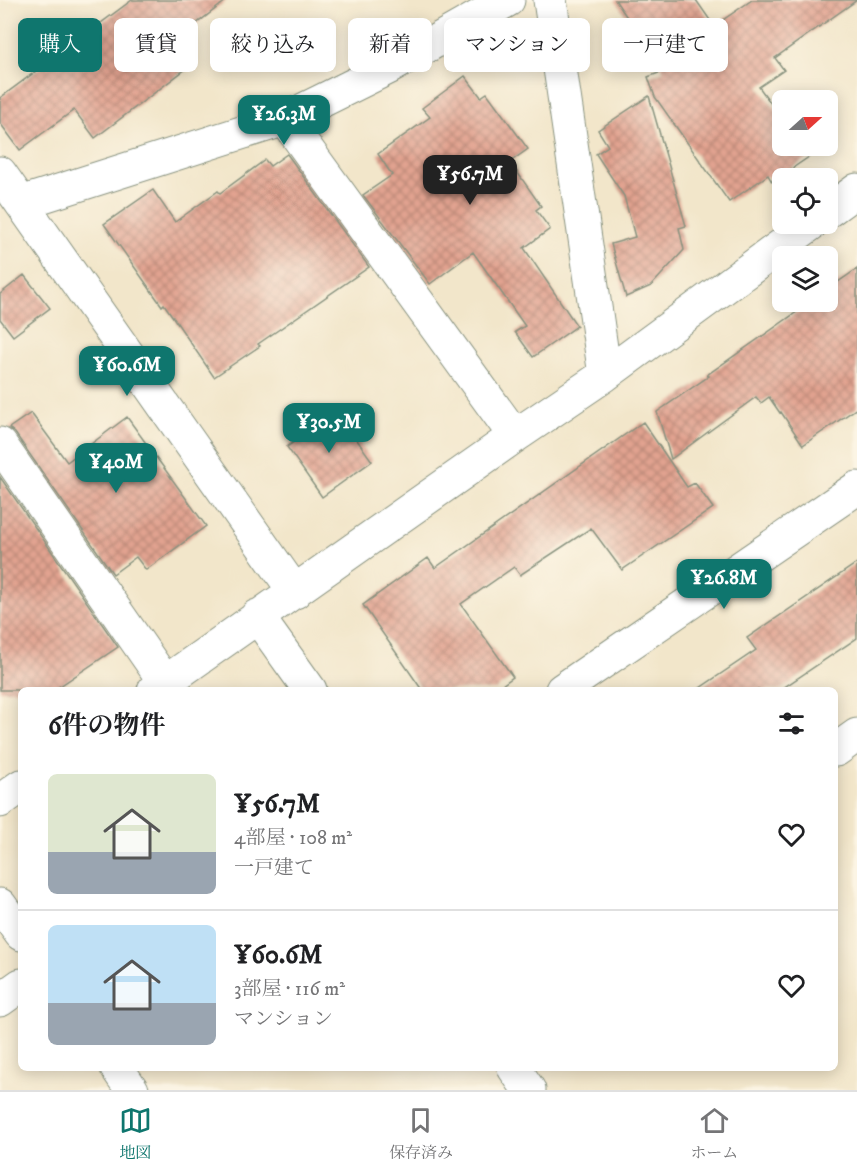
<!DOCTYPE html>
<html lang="ja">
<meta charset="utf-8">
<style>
body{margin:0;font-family:"IM FELL DW Pica","Noto Serif JP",serif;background:#f6f6f6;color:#202124;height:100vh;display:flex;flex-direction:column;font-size:22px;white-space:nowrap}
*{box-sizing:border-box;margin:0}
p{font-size:20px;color:#757577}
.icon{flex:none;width:33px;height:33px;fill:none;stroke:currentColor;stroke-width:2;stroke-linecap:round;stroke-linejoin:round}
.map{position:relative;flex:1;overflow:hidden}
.side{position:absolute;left:18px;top:687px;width:820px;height:384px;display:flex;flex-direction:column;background:#fff;border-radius:9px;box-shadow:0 3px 15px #0003}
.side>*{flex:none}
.banner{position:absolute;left:18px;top:18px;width:822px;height:54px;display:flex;gap:12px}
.needle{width:39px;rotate:69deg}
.controls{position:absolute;left:772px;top:90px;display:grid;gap:12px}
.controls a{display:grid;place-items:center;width:66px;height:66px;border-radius:9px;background:#fff;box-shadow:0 3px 15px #0003;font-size:30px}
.price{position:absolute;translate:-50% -51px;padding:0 14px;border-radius:12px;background:#0f766e;color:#fff;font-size:20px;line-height:39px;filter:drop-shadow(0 2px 3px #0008)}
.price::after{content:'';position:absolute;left:50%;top:36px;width:18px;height:14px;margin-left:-9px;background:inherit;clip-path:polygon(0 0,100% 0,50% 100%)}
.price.active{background:#222;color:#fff}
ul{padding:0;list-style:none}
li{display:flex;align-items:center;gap:18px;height:150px;padding:0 30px}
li+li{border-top:2px solid #e0e0e0}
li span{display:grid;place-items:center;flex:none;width:168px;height:120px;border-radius:9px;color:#555}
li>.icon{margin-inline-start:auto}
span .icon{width:72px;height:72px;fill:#fffc;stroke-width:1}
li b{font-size:26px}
h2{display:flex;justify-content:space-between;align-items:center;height:72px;padding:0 30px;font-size:26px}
.tag{padding:0 21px;border-radius:9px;background:#fff;box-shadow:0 3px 15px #0003;font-size:21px;line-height:54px}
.tag.active{background:#0f766e;color:#fff}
.dock{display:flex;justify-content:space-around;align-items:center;height:84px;border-top:2px solid #e0e0e0;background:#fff;font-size:16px;color:#757577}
.dock a{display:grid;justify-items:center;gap:3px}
.dock .active{color:#0f766e}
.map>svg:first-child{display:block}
.building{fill:url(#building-cross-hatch)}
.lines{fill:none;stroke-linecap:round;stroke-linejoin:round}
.minor-casing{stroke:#88927f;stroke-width:35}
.minor{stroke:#fff;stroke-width:33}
</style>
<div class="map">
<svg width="857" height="1090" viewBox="0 0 857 1090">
<defs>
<pattern id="building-cross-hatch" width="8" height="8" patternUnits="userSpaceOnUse" patternTransform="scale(1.5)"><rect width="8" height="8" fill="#e2a390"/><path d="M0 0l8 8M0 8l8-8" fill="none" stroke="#b78676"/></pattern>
</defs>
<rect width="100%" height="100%" fill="#fcf5e5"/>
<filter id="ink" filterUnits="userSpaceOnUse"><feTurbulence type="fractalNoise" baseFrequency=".0167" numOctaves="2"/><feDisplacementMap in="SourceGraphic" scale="12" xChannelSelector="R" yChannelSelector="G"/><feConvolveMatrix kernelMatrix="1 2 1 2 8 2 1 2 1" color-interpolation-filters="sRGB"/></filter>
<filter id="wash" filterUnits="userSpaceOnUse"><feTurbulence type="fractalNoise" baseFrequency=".008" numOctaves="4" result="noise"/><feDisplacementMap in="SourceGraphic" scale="24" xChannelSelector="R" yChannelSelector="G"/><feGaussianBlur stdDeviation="1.35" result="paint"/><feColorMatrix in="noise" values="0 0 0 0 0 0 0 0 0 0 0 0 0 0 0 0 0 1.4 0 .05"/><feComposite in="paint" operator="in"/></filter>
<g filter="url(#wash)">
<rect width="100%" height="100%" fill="#f2e6ca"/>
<g id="blocks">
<path class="building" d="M132,0H227L169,45L187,68L95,138L74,110L20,150L0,123V98Z
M615,0H696L714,26L752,0H857L775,58L784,70L759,87L783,120V146H825L772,182L768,175L729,202L655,97L648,77L664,71Z
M465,76L481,97L487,93L528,149L510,162L541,206L536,210L550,229L524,248L577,326L533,357L515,332L525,326L473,252L430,284L363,195L392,175L378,154L430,117L422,108Z
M649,96L686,226L679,228L684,250L651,286L626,297L611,244L635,237L624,196L596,154L608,146L598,130Z
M287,154L369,267L258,344L260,346L214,377L164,304L162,306L104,224L153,190L175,222L218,191L220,193L265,160L270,166Z
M857,269V408L803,445L781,412L780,413L769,397L761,403L756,397L671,459L657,412L709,376L707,375L811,302H828V289Z
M24,275L50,308L13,336L0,319V294Z
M337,412L372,461L322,497L287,447Z
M31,413L67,462L127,417L206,526L146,570L136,557L113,574L15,433L9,428Z
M643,422L687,487L695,483L713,508L622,570L591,528L520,575L514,567L461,604L513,677L495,690H422L363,605L428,558L435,568Z
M0,477L118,647L54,690H0Z
M857,563V638L780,690H697L756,650L747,638Z"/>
</g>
</g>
<g filter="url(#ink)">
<use href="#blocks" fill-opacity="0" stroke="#88927f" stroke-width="1.5"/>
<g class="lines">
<g class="minor-casing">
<path id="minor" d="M550,0L605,375
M285,119L515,436
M0,173L295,592
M21,203L285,119L390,67L508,0
M828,211L857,190
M0,444L165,682
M257,616L310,690
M154,690L515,436L605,375L811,224
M562,690L857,488
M836,750L857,735
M0,801L21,786
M0,905L21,934
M0,1000L21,985
M117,1068L132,1090
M514,1068L529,1090"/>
</g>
<use href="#minor" class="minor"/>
</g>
</g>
</svg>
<div class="controls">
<a><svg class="needle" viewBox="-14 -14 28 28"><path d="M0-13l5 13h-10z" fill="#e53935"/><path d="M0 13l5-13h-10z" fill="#757577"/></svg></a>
<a><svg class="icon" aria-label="locate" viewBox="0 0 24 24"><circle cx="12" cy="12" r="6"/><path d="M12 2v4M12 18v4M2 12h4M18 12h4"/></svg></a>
<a><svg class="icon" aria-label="layers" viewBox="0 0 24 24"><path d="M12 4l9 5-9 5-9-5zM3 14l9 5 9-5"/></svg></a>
</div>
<b class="price" style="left:284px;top:146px">¥26.3M</b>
<b class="price active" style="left:470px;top:206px">¥56.7M</b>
<b class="price" style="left:127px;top:397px">¥60.6M</b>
<b class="price" style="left:329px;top:454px">¥30.5M</b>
<b class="price" style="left:116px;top:494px">¥40M</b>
<b class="price" style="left:724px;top:610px">¥26.8M</b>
<div class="banner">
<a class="tag active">購入</a>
<a class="tag">賃貸</a>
<a class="tag">絞り込み</a>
<a class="tag">新着</a>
<a class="tag">マンション</a>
<a class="tag">一戸建て</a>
</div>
<section class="side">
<h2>6件の物件<svg class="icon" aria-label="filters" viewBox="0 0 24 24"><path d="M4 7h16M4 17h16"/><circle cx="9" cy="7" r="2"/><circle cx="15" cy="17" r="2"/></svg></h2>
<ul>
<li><span style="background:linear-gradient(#dfe7d0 65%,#9aa5b1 0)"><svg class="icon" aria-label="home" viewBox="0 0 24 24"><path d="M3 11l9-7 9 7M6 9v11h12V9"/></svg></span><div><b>¥56.7M</b><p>4部屋 · 108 m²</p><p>一戸建て</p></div><svg class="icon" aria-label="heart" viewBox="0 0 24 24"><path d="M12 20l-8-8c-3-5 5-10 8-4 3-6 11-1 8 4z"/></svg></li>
<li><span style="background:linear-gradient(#bfe0f5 65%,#9aa5b1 0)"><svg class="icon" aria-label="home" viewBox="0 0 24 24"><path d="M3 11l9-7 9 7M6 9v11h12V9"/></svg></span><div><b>¥60.6M</b><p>3部屋 · 116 m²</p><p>マンション</p></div><svg class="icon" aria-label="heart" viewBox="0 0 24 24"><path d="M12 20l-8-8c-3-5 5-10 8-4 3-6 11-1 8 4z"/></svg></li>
</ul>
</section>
</div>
<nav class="dock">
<a class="active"><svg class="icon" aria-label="map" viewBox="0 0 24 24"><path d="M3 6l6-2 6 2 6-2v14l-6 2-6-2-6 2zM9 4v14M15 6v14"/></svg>地図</a>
<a><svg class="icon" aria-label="saved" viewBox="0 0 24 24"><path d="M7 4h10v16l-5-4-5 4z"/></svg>保存済み</a>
<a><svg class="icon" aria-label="home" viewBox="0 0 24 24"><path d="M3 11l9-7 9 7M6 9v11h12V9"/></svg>ホーム</a>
</nav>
